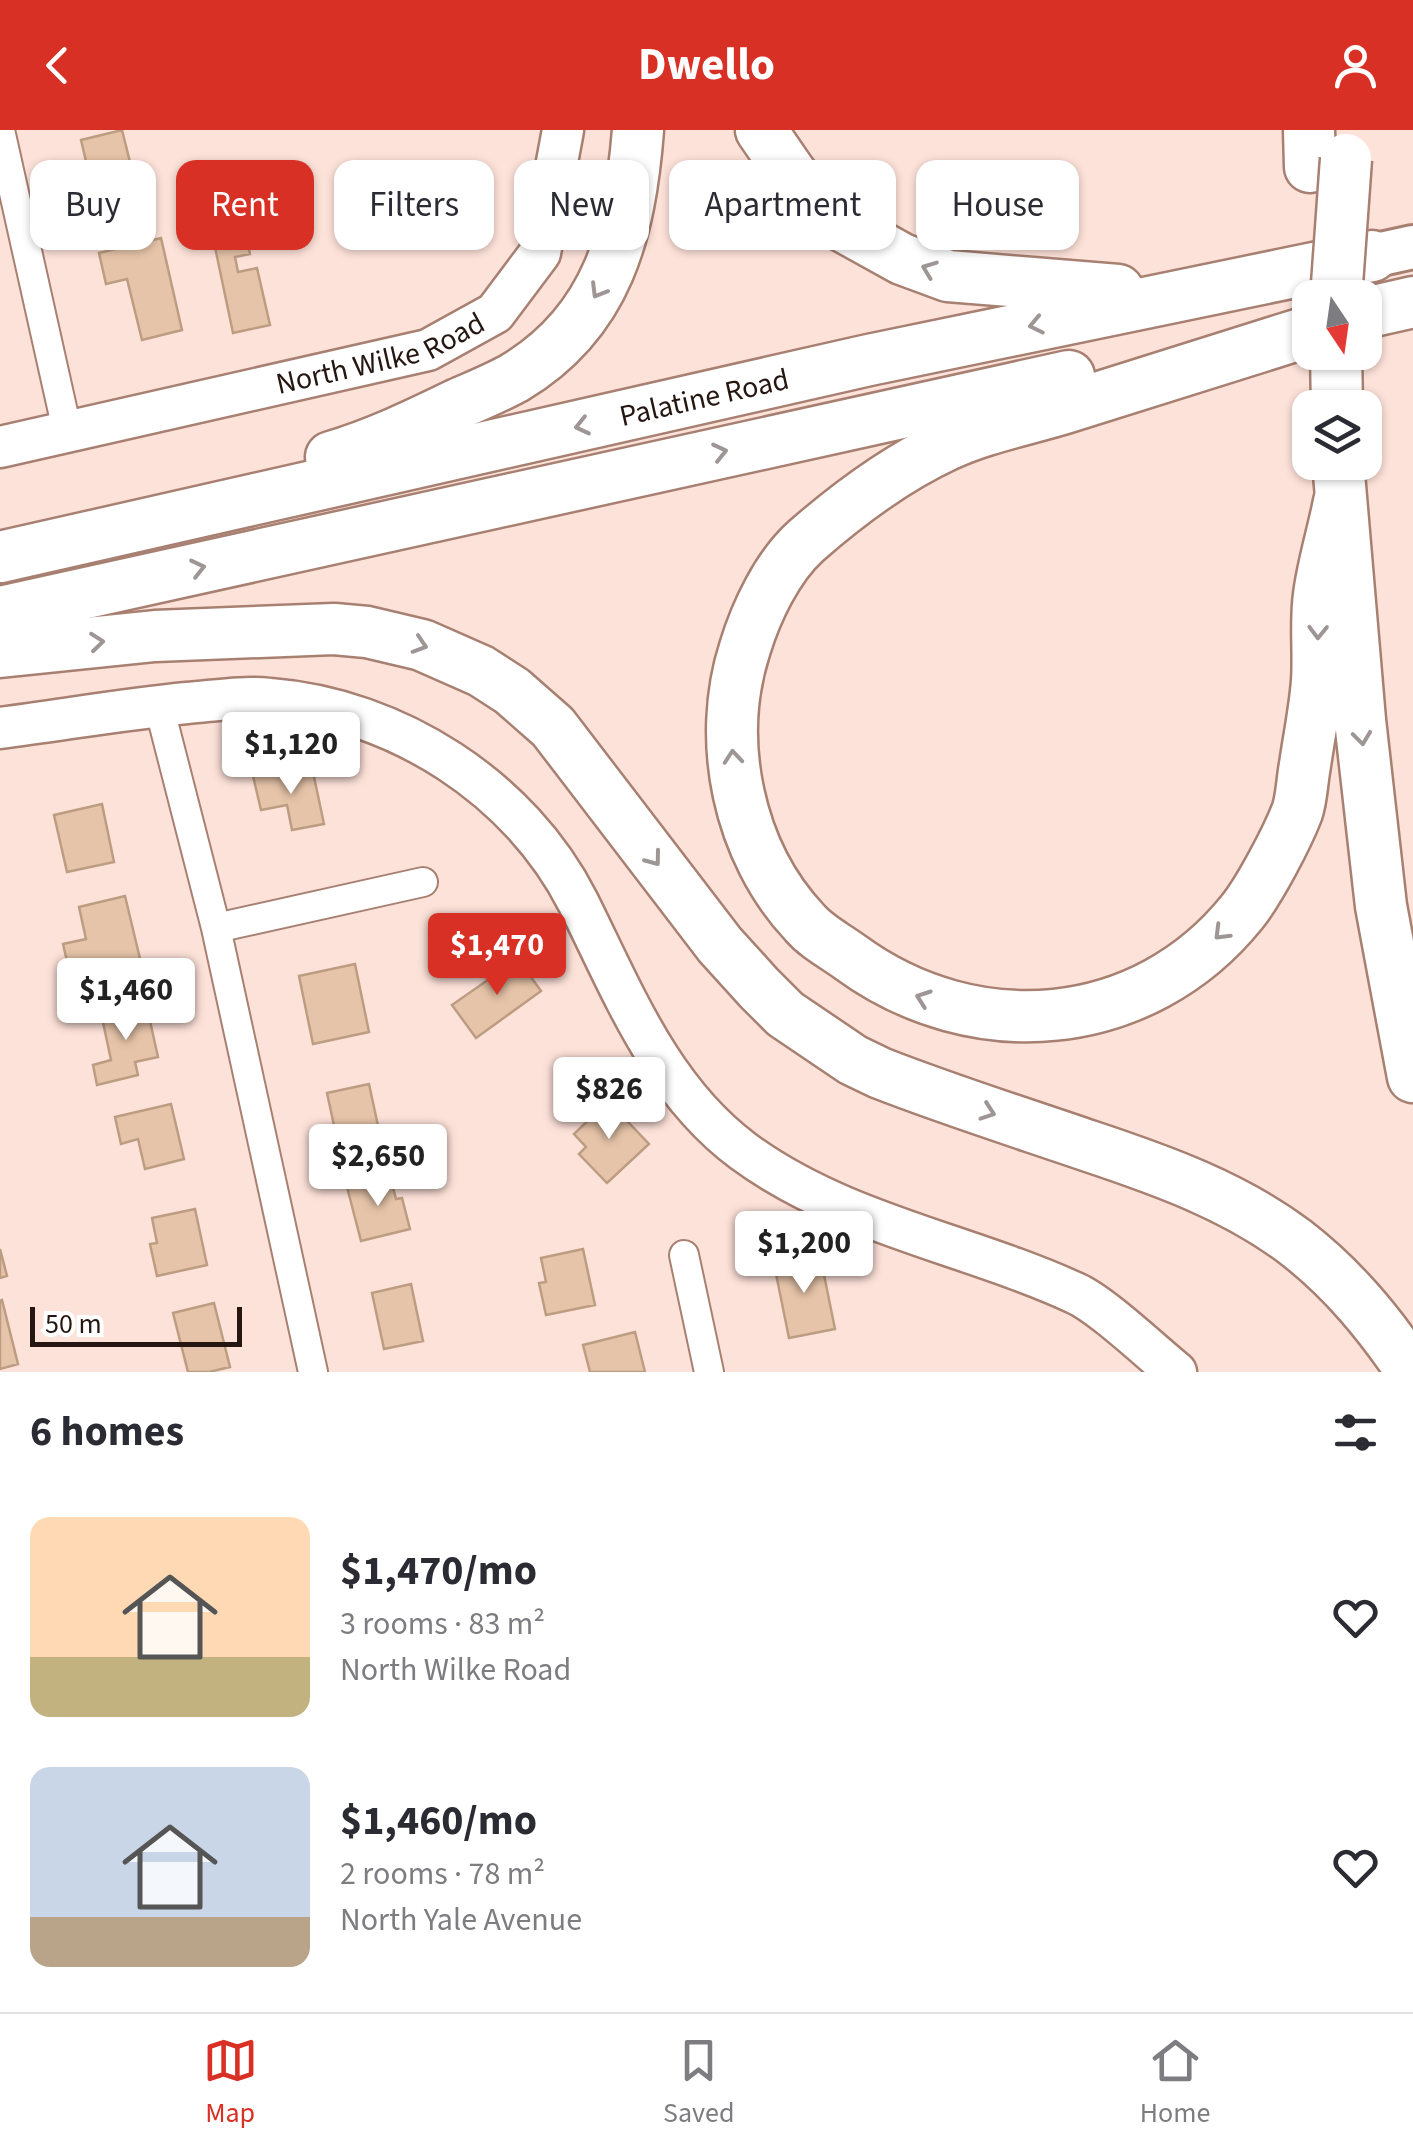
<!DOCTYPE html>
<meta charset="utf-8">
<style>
body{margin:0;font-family:"Source Sans 3",sans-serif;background:#f2f2f3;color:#2b2b33;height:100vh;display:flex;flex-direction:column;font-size:38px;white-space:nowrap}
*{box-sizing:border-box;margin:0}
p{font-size:32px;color:#7c7c81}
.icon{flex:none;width:55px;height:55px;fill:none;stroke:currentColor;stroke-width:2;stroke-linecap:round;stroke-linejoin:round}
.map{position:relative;height:1242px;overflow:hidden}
.side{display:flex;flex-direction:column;background:#fff;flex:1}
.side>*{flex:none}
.banner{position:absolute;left:30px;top:30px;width:1355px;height:90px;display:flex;gap:20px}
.needle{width:65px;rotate:167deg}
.tools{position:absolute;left:1292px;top:150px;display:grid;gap:20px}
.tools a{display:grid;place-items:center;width:90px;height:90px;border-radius:20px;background:#fff;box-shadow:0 2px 8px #0004;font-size:50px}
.scale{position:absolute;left:30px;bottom:25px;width:212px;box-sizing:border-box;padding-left:10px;border:5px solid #251611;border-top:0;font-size:28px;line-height:35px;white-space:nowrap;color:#251611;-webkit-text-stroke:8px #fff;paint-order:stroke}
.price{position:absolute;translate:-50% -85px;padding:0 22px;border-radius:10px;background:#fff;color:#222;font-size:32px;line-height:65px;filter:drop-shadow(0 2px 5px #0008)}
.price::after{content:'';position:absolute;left:50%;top:60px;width:30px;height:22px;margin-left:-15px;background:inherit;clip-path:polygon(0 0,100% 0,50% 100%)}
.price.on{background:#d93025;color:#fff}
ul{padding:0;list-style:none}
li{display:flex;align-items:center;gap:30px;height:250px;padding:0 30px}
li span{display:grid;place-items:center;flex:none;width:280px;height:200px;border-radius:20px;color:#555}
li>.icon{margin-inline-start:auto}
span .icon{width:120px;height:120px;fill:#fffc;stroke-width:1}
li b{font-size:42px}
h2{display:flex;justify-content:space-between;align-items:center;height:120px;padding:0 30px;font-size:42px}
.pill{padding:0 35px;border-radius:20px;background:#fff;box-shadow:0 2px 8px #0004;font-size:35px;line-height:90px}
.pill.on{background:#d93025;color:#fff}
header{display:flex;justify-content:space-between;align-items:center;height:130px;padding:0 30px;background:#d93025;color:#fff;font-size:45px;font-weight:700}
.tab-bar{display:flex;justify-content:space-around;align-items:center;height:140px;border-top:2px solid #e1e1e2;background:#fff;font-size:28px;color:#7c7c81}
.tab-bar a{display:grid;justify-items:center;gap:5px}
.tab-bar .on{color:#d93025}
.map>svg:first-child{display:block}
.building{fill:#e6c4a9;stroke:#bd9d82;stroke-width:2.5}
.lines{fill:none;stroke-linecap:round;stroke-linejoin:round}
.street-casing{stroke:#a88072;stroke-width:32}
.secondary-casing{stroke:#a88072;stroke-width:45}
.primary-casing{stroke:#a88072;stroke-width:48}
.highway-casing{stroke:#a88072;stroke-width:55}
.street{stroke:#fff;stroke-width:28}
.secondary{stroke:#fff;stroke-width:40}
.primary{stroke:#fff;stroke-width:42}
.highway{stroke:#fff;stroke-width:50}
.highway-bridge-casing{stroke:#a88072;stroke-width:55;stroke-linecap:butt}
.highway-bridge{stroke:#fff;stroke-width:50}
.oneway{stroke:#9d9694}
.labels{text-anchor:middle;stroke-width:8;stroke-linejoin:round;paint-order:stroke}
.street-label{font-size:30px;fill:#251611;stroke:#fff}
</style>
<header><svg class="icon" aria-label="back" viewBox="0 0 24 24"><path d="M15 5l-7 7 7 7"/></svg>Dwello<svg class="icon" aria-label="person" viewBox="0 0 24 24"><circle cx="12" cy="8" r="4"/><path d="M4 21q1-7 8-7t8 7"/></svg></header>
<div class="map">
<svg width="1413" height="1242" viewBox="0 0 1413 1242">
<rect width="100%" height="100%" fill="#fde2d9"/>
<path class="building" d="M122,0L142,80L93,92L86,62L93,61L81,10Z
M243,91L250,124L235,127L238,142L257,138L270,195L233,203L211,98Z
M161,108L182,200L142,210L127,149L106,154L99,123Z
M284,640L286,648L313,642L324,694L292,700L287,675L261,680L253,646Z
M102,674L114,732L67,742L54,685Z
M125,766L142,837L72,853L63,814L86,809L79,777Z
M518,829L541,861L476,908L452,875Z
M355,834L369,902L313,914L299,846Z
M146,873L158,927L135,932L138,945L97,955L93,935L111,930L101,883Z
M369,954L383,1019L341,1028L327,963Z
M608,971L649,1014L607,1053L579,1024L586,1017L574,1004Z
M171,974L184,1029L145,1039L138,1009L121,1014L115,987Z
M390,1046L396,1069L402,1068L410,1099L361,1111L347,1057Z
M195,1079L207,1135L157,1146L150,1114L157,1113L152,1088Z
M0,1119L7,1146L0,1148Z
M583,1119L595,1175L546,1185L539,1153L546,1152L541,1128Z
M820,1125L835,1199L789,1208L774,1134Z
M411,1154L423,1211L384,1219L372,1163Z
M2,1170L18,1234L0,1239V1171Z
M214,1173L230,1237L209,1242H188L173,1183Z
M635,1202L645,1242H590L583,1215Z"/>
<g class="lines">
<g class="street-casing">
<path id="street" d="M0,0L67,300
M159,576L216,798L313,1242
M216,798L423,752
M684,1125L709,1242"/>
</g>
<g class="secondary-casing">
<g id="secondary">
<path id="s1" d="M0,317L428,220L495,183L540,123L563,0"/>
<path d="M0,598C62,590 125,579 187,573C214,571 242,566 270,569C397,579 520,658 578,772C623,862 660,959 743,1021C842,1094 966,1113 1075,1163C1102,1175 1151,1222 1176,1242"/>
</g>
</g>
<g class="primary-casing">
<path id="primary" d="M1372,126L1413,117"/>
</g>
<g class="highway-casing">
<g id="highway">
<path d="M761,0L792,45L830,89L902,129L948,146L1118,160"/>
<path d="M1309,0L1310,37"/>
<path d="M1365,183L1413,172"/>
<path d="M1310,201C1228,227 1146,252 1065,278C1026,290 983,298 947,315C897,338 847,375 806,411C777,437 756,482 745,518C715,610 738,722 805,793C817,807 835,816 850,827C974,918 1143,905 1242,782C1259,761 1287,708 1297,682C1302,668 1302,650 1305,635C1309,607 1315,579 1317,551C1319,522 1315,493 1319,465C1323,434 1333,403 1339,372"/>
<path d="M1336,222L1337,278"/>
<path d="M331,327C375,314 417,294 458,274C476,266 496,258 514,248C608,192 630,102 638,0"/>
<path d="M1338,332L1360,590L1381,776L1413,947"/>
<path id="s2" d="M0,427L869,230L1372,126"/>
<path d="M0,482L1069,246"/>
<path d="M0,522L155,506L334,499L367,502L422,515L481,541L512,561L553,597L720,815L759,858L785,884L853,930L880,943C949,970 1019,992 1089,1016C1161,1040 1234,1066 1295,1112C1343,1149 1379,1193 1412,1242"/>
</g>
</g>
<use href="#street" class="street"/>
<use href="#secondary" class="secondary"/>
<use href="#primary" class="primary"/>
<use href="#highway" class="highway"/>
<g class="highway-bridge-casing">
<path id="highway-bridge" d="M1336,168L1346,29"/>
</g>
<use href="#highway-bridge" class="highway-bridge"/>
</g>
<defs><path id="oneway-chevron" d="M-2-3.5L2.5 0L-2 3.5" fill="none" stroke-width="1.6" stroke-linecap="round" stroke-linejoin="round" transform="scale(2.5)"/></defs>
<g class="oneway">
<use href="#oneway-chevron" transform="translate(929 139) rotate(-159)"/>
<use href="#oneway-chevron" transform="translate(598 161) rotate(121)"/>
<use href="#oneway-chevron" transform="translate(1036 195) rotate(168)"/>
<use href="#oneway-chevron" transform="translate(582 296) rotate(167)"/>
<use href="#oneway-chevron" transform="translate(720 322) rotate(-13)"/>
<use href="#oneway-chevron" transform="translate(198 438) rotate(-13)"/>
<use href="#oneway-chevron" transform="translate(1318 502) rotate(91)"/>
<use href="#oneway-chevron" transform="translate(97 512) rotate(-6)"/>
<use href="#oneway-chevron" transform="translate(420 515) rotate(18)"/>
<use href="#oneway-chevron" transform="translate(1362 608) rotate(83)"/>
<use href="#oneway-chevron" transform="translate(733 627) rotate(-95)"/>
<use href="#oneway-chevron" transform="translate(654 729) rotate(53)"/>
<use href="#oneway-chevron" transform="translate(1221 803) rotate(135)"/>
<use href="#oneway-chevron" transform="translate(923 868) rotate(-160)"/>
<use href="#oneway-chevron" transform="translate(988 982) rotate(19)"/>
</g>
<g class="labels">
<g class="street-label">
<text dy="10" stroke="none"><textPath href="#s1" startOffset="392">North Wilke Road</textPath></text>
<text dy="10" stroke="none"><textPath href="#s2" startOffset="722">Palatine Road</textPath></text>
</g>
</g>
</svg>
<div class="tools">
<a><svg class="needle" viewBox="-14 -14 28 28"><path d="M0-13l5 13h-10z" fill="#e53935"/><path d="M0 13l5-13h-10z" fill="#7c7c81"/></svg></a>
<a><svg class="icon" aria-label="layers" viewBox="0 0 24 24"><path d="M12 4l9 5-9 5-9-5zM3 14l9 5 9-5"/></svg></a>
</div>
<div class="scale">50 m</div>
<b class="price" style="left:291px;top:667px">$1,120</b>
<b class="price on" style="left:497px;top:868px">$1,470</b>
<b class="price" style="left:126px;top:913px">$1,460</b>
<b class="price" style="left:609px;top:1012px">$826</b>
<b class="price" style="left:378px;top:1079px">$2,650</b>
<b class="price" style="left:804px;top:1166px">$1,200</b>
<div class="banner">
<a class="pill">Buy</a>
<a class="pill on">Rent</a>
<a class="pill">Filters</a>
<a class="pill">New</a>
<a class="pill">Apartment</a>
<a class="pill">House</a>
</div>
</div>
<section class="side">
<h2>6 homes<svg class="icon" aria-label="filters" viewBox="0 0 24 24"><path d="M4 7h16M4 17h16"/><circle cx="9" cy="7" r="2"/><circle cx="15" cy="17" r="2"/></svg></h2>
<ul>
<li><span style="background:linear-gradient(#ffd9b3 70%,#c2b280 0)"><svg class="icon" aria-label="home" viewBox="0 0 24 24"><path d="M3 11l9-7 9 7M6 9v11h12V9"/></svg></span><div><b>$1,470/mo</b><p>3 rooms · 83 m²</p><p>North Wilke Road</p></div><svg class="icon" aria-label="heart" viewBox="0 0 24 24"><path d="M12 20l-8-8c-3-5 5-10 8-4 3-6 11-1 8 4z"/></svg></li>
<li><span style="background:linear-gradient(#c9d6e8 75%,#b9a48a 0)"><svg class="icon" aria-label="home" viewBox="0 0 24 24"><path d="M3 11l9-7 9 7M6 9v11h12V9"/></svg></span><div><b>$1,460/mo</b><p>2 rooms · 78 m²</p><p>North Yale Avenue</p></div><svg class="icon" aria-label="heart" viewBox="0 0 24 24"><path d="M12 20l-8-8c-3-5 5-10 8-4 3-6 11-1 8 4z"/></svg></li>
</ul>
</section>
<nav class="tab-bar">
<a class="on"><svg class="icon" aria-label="map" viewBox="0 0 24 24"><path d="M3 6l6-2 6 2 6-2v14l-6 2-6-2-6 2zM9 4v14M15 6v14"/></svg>Map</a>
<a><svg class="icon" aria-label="saved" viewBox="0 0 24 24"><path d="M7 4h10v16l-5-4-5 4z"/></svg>Saved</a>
<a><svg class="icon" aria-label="home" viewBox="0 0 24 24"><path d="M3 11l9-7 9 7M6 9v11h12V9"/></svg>Home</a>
</nav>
